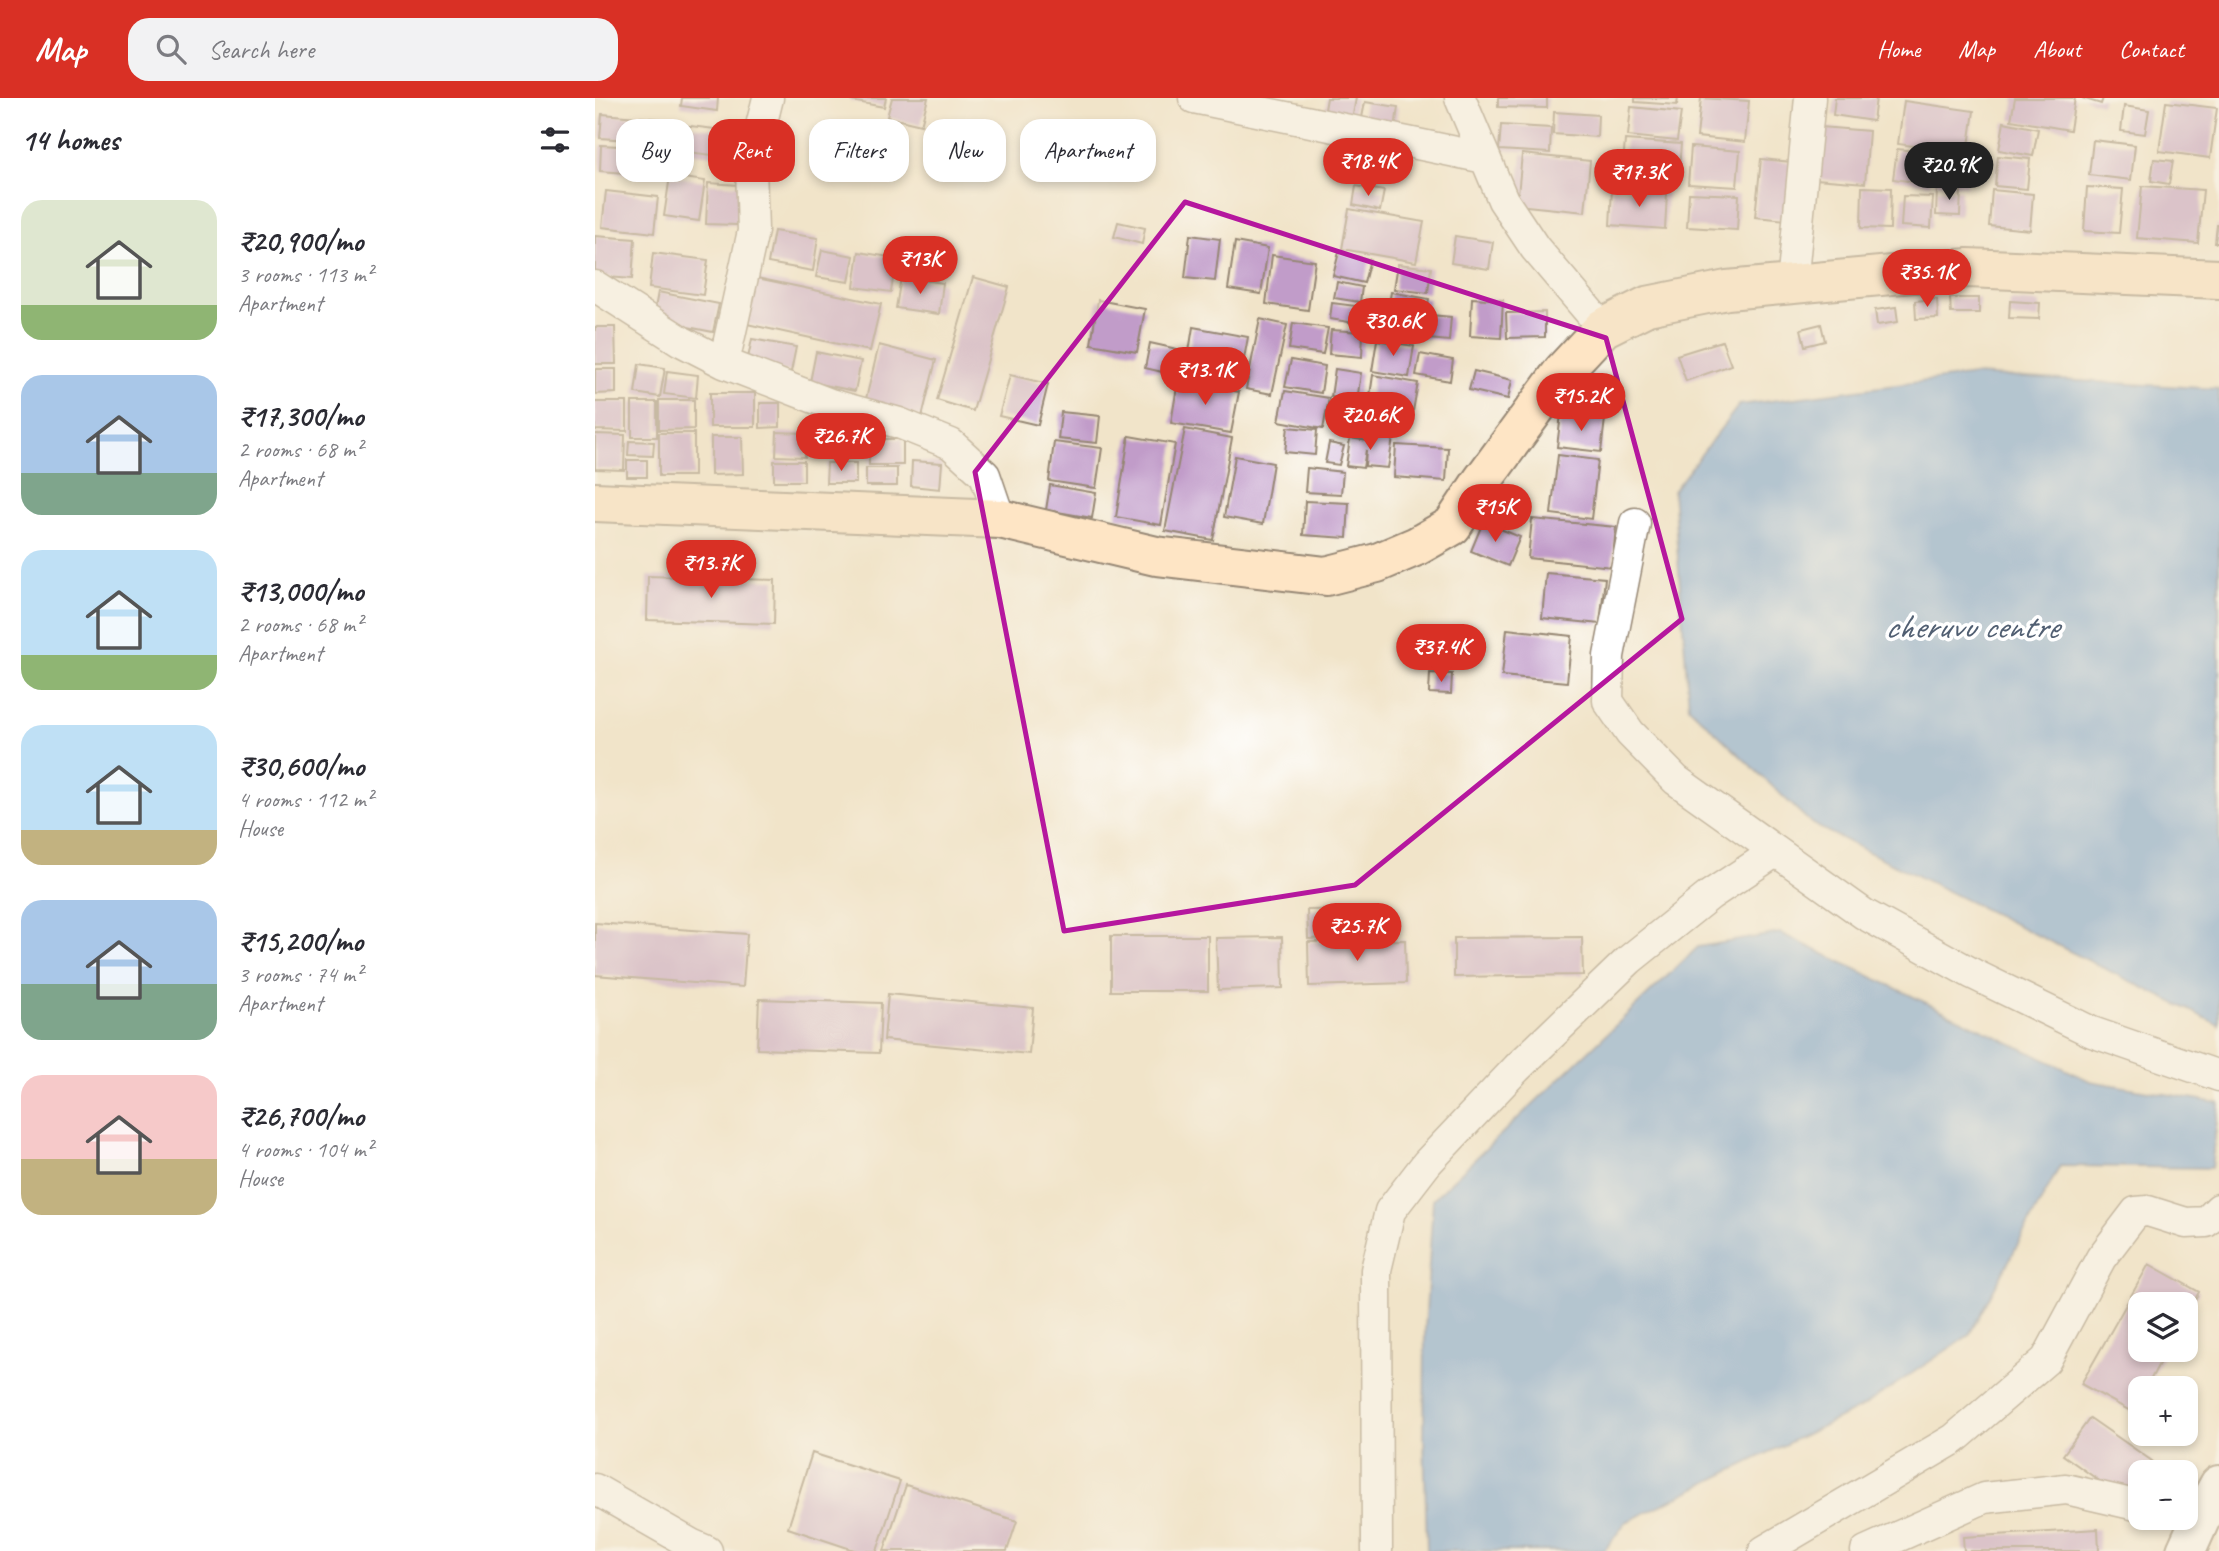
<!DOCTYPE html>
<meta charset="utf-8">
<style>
body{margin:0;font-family:Caveat,sans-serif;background:#f2f2f3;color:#2b2b33;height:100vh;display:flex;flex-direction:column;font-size:26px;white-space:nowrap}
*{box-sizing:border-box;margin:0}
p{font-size:23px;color:#7c7c81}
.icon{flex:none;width:38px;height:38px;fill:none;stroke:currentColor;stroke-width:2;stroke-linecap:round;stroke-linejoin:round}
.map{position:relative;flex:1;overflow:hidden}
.panel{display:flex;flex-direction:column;background:#fff;width:595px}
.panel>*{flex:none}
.guide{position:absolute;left:21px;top:21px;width:665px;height:63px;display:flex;gap:14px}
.tools{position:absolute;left:1533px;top:1194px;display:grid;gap:14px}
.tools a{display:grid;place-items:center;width:70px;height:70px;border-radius:14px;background:#fff;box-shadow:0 4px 10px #0003;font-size:35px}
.price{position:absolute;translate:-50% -60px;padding:0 16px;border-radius:24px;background:#d93025;color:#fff;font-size:23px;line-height:46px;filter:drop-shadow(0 2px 4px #0008)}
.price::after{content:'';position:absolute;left:50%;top:42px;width:21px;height:16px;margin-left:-10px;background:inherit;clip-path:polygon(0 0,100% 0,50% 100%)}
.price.selected{background:#222;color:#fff}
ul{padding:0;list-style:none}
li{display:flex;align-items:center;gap:21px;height:175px;padding:0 21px}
li span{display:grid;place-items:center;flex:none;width:196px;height:140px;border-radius:21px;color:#555}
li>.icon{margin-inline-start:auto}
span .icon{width:84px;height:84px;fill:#fffc;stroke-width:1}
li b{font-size:30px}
h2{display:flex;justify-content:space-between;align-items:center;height:84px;padding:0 21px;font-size:30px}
.tag{padding:0 24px;border-radius:21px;background:#fff;box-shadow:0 4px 10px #0003;font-size:24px;line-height:63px}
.tag.selected{background:#d93025;color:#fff}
header{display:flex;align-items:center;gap:42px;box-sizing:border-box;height:98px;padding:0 35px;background:#d93025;color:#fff}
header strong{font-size:33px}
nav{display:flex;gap:38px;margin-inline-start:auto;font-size:24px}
.search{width:490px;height:63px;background:#f2f2f3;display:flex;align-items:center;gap:18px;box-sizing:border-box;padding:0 24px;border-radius:21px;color:#7c7c81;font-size:26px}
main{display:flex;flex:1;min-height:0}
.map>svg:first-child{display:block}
.water{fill:#6c9fd8;stroke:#54647b;stroke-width:2}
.building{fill:#c19cc9}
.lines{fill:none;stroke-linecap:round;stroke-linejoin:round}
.minor-casing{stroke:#968774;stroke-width:33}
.tertiary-casing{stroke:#968774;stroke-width:42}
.secondary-casing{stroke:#968774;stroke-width:42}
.minor{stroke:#fff;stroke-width:30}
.tertiary{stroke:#fff;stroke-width:38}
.secondary{stroke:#fee5c5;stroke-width:38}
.marked{fill:none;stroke:#b5179e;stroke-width:5;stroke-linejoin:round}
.labels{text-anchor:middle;stroke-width:7;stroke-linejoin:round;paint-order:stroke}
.water-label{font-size:35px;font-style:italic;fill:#515f72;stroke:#fff}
</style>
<header>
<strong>Map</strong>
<div class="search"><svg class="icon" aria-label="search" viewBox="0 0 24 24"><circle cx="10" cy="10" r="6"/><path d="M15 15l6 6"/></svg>Search here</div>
<nav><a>Home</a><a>Map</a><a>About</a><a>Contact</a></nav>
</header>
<main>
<section class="panel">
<h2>14 homes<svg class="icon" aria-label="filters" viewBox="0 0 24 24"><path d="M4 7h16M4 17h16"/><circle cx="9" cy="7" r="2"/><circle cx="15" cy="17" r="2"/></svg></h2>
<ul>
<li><span style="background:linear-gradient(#dfe7d0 75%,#8fb573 0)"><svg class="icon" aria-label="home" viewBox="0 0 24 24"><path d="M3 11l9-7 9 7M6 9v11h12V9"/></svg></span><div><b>₹20,900/mo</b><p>3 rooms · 113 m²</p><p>Apartment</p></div></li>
<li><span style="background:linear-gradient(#a9c7e8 70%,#7fa58c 0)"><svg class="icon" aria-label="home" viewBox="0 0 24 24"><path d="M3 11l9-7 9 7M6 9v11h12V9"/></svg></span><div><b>₹17,300/mo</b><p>2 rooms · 68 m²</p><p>Apartment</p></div></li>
<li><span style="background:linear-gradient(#bfe0f5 75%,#8fb573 0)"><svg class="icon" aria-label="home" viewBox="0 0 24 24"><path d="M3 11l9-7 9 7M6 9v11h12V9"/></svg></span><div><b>₹13,000/mo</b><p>2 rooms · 68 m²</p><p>Apartment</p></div></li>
<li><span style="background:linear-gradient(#bfe0f5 75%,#c2b280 0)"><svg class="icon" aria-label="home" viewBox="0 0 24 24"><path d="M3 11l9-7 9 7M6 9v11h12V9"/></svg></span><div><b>₹30,600/mo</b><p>4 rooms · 112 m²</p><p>House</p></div></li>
<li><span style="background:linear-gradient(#a9c7e8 60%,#7fa58c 0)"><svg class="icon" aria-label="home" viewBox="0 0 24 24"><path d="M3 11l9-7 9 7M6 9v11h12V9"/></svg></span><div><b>₹15,200/mo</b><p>3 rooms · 74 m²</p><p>Apartment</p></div></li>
<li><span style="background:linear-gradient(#f6c9c9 60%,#c2b280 0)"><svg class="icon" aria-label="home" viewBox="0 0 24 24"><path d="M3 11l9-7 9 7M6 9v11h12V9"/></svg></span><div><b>₹26,700/mo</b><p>4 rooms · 104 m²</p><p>House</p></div></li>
</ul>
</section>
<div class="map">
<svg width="1624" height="1453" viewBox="0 0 1624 1453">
<rect width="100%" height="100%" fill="#fff"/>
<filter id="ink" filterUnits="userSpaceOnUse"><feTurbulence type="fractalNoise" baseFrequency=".0143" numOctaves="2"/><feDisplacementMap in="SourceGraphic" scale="14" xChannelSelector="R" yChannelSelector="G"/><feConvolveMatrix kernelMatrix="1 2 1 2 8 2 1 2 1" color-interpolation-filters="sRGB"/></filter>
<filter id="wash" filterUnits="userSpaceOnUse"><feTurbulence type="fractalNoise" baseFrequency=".00686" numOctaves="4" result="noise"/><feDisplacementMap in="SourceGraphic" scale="28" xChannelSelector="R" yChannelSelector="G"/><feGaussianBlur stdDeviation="1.57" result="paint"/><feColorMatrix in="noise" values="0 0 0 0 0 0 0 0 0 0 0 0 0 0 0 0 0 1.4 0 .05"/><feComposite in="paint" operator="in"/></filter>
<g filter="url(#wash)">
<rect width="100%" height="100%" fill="#f1e4c9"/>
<path class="water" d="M1379,277L1624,291V927L1217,726L1094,609L1078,393L1144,307Z
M1185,835L1495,983L1624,1005L1616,1070L1465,1068L1374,1237L1267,1309L1031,1424L1009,1453H832L829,1339L830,1231L838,1101L1103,849Z"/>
<g id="blocks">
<path class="building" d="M87,0H123L122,13L86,8Z
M256,0H291L289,9L256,3Z
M297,0H333L326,27L292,19Z
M732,0H761L757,22L729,17Z
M903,0H952V10L903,9Z
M1040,0H1083L1082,7L1040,4Z
M1106,0L1154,3L1150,44L1102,39Z
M1240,0H1281L1278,23L1238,17Z
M1420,0H1480L1475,32L1416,22Z
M1487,0H1508L1506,6Z
M1309,3L1379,13L1373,55L1303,46Z
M770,4L803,9L800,31L766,25Z
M1571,4L1622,10L1615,60L1564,53Z
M1529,8L1554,12L1550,36L1526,33Z
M1036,9L1086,14L1082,43L1033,38Z
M959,14L1003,17L1002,39L958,36Z
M7,16L65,21L63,44L5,40Z
M1409,24L1443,31L1438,58L1404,52Z
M79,26L145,34L142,60L75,52Z
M906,27L956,30L955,55L904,52Z
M1225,29L1274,33L1270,85L1221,81Z
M1030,42L1086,46L1084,71L1028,67Z
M1498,42L1540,47L1536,82L1494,77Z
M6,47L59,50L57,77L5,73Z
M1096,49L1145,53L1142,89L1093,86Z
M1302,51L1339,55L1335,86L1298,81Z
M927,56L995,63L990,114L922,107Z
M1403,58L1435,61L1432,91L1400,88Z
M1166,61L1197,64L1192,122L1160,119Z
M1344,61L1374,64L1371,88L1340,85Z
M1559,61L1578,63L1574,86L1556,83Z
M75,78L110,83L104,123L69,118Z
M113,85L144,87L142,127L111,126Z
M761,88L789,93L785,113L758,107Z
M1547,88L1608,92L1603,145L1542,140Z
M1267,89L1296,90L1295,131L1266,130Z
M1492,89L1528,91L1524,135L1489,133Z
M1017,91L1072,95L1070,131L1015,127Z
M1342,91L1366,92L1365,118L1341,117Z
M1397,92L1438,96L1435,132L1394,128Z
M11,93L63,99L59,135L7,129Z
M1094,95L1144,97L1142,132L1092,129Z
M1308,98L1338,99L1336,130L1306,128Z
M754,111L829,124L821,164L747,151Z
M523,124L550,130L547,146L519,139Z
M1622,127H1624V145H1620Z
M179,133L223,140L218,173L173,165Z
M595,137L625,141L620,183L590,180Z
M0,138L40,141L37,181L0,178Z
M860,138L898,144L894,171L856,165Z
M640,144L673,150L666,196L633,191Z
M227,152L259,158L254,184L221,179Z
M264,154L301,160L296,194L259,189Z
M744,154L775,161L769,185L738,178Z
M58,155L113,162L108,197L54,190Z
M677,157L720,163L713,212L671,206Z
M803,166L836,170L833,195L799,191Z
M306,179L348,185L344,216L301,210Z
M378,179L414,189L378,313L342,302Z
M162,180L286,206L275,253L152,226Z
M742,184L767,189L765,204L739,200Z
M63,194L124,206L118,234L58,222Z
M796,194L834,201L832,212L794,206Z
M877,200L908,202L906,240L875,238Z
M1355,200H1384V215H1356Z
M1342,201L1343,220L1321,221L1320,203Z
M503,202L550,211L542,254L496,246Z
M1415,203L1445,205L1444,221L1414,220Z
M737,205L769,209L766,226L735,221Z
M1301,209L1303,224L1282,227L1280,212Z
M783,210L819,215L816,234L781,229Z
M950,214V239L912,240L911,215Z
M826,216L856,219L854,243L824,240Z
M665,221L692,227L677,296L651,291Z
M698,225L733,230L728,256L694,251Z
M1226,226L1230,243L1210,248L1206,231Z
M0,229H20L21,266H0Z
M598,229L653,239L644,288L590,278Z
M736,232L768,234L767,259L734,256Z
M157,241L201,249L196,274L152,265Z
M782,242L819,248L814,279L777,273Z
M1127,243L1136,267L1091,283L1082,257Z
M555,245L582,251L576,276L550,270Z
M284,247L341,262L327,319L270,305Z
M221,254L266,263L260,293L215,284Z
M825,256L858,262L855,283L821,277Z
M696,262L730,268L726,295L690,289Z
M44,266L70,270L65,299L40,295Z
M0,271H21V295L0,296Z
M740,271L766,275L762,303L736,299Z
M72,273L103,277L101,300L69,296Z
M879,273L917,282L913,301L874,292Z
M415,277L453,286L443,327L404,318Z
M778,277L823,285L818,313L774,305Z
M583,283L644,294L636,335L576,325Z
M690,293L734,300L728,331L684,323Z
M115,295H160V329H115Z
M64,302H99V331L64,332Z
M0,304H32V333L0,332Z
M37,304H62V339H37Z
M165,305H185V329L165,330Z
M466,314L505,318L502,345L463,341Z
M966,316L1010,321L1006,354L962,349Z
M741,319L760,321L758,338L739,336Z
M693,329L722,332L720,357L690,354Z
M590,331L637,340L618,442L570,433Z
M230,332H254V353H230Z
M182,334L210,335V359L181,358Z
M64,335H99V378H64Z
M0,336L30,337L29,372L0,371Z
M774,337L798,340L793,370L770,368L771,352L768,370L751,368L755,340L773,343Z
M534,338L580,346L566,427L521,419Z
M116,339H147L148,376L116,377Z
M274,341H308V367H274Z
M34,343L59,344L58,358L33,357Z
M459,344L507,350L501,390L454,383Z
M734,345L749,348L744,367L730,365Z
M801,347L853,350L851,383L799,379Z
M963,357L1003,362L996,421L956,416Z
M640,358L678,365L668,426L629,419Z
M32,362H52V379H32Z
M179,363H209V383H179Z
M317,363L347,365L345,391L316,388Z
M232,365H261V385H231Z
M271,370H302V388H271Z
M712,370L748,374L746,396L710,394Z
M455,387L501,395L497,420L451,412Z
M710,403L754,405L752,440L708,437Z
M937,421L1021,429L1017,469L933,460Z
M888,424L925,439L913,468L876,453Z
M951,475L1010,480L1005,526L947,520Z
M53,478L180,482L179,526L52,522Z
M912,531L977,538L972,584L907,578Z
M835,575L857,576L856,596L834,595Z
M767,811L768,839L713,841L712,812Z
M0,825L152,836L148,889L0,877Z
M516,838H613V893H516Z
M687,839L688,890L623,892L621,840Z
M987,839L988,877L859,879V840Z
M810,842L811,885L714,888L713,844Z
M293,896L438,910L434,956L289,942Z
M164,901L286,905L284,955L162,951Z
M1554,1166L1604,1194L1591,1218V1206H1545V1251H1572L1551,1290H1545V1299L1537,1314L1486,1286Z
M1495,1320L1557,1363L1549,1374H1545V1379L1530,1401L1468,1357Z
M217,1355L305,1383L282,1453H262L193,1430Z
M311,1387L422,1423L412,1453H289Z
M1503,1431L1504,1453H1369L1368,1439Z"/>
</g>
</g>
<g filter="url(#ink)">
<use href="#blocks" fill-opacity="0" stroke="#968774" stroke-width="2"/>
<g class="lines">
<g class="minor-casing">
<path id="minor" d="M599,0L890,60
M865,0L908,102L940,150L1008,230
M1197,187L1215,0
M0,188L86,243L129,265L235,306L304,325L356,346L390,377L405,421
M129,265L158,133L156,68L173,0
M1040,425L1014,558L1013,603L1035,635L1081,682L1269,816L1378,876L1497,934L1624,978
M0,1391L96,1446L112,1453
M782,1453L781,1172L795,1113L832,1065L922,970L1034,862L1115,797L1180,754
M1169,1453L1359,1341L1451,1262L1506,1160L1541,1114L1553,1113L1591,1125L1611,1124L1624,1111
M1271,1453L1389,1400L1471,1391L1545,1408"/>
</g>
<g class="tertiary-casing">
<path id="tertiary" d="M1591,1453L1605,1422L1624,1387"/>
</g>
<g class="secondary-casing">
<path id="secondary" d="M0,404L405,421L561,458L731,478L782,465L822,448L857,428L887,383L968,273L1008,230L1052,208L1132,192L1373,170L1624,181"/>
</g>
<use href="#minor" class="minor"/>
<use href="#tertiary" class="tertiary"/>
<use href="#secondary" class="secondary"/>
</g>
</g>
<path d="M0 0H1624V1453H0ZM590,104L1011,240L1087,521L760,787L469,833L380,374Z" fill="#f1e4c9" fill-opacity=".55" fill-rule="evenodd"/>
<path class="marked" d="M590,104L1011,240L1087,521L760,787L469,833L380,374Z"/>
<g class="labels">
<g class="water-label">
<text x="1376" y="540">cheruvu centre</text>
</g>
</g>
</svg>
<div class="tools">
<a><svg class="icon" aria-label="layers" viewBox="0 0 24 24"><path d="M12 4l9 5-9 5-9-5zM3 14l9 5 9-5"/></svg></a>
<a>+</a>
<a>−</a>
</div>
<b class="price" style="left:773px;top:100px">₹18.4K</b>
<b class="price selected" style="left:1354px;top:104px">₹20.9K</b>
<b class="price" style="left:1044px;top:111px">₹17.3K</b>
<b class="price" style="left:325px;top:198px">₹13K</b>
<b class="price" style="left:1332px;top:211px">₹35.1K</b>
<b class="price" style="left:798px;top:260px">₹30.6K</b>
<b class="price" style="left:610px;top:309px">₹13.1K</b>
<b class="price" style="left:986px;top:335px">₹15.2K</b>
<b class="price" style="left:775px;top:354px">₹20.6K</b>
<b class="price" style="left:246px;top:375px">₹26.7K</b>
<b class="price" style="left:900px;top:446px">₹15K</b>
<b class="price" style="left:116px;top:502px">₹13.7K</b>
<b class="price" style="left:846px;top:586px">₹37.4K</b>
<b class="price" style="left:762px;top:865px">₹25.7K</b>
<div class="guide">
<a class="tag">Buy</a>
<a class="tag selected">Rent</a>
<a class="tag">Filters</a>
<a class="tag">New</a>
<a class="tag">Apartment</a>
</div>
</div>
</main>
